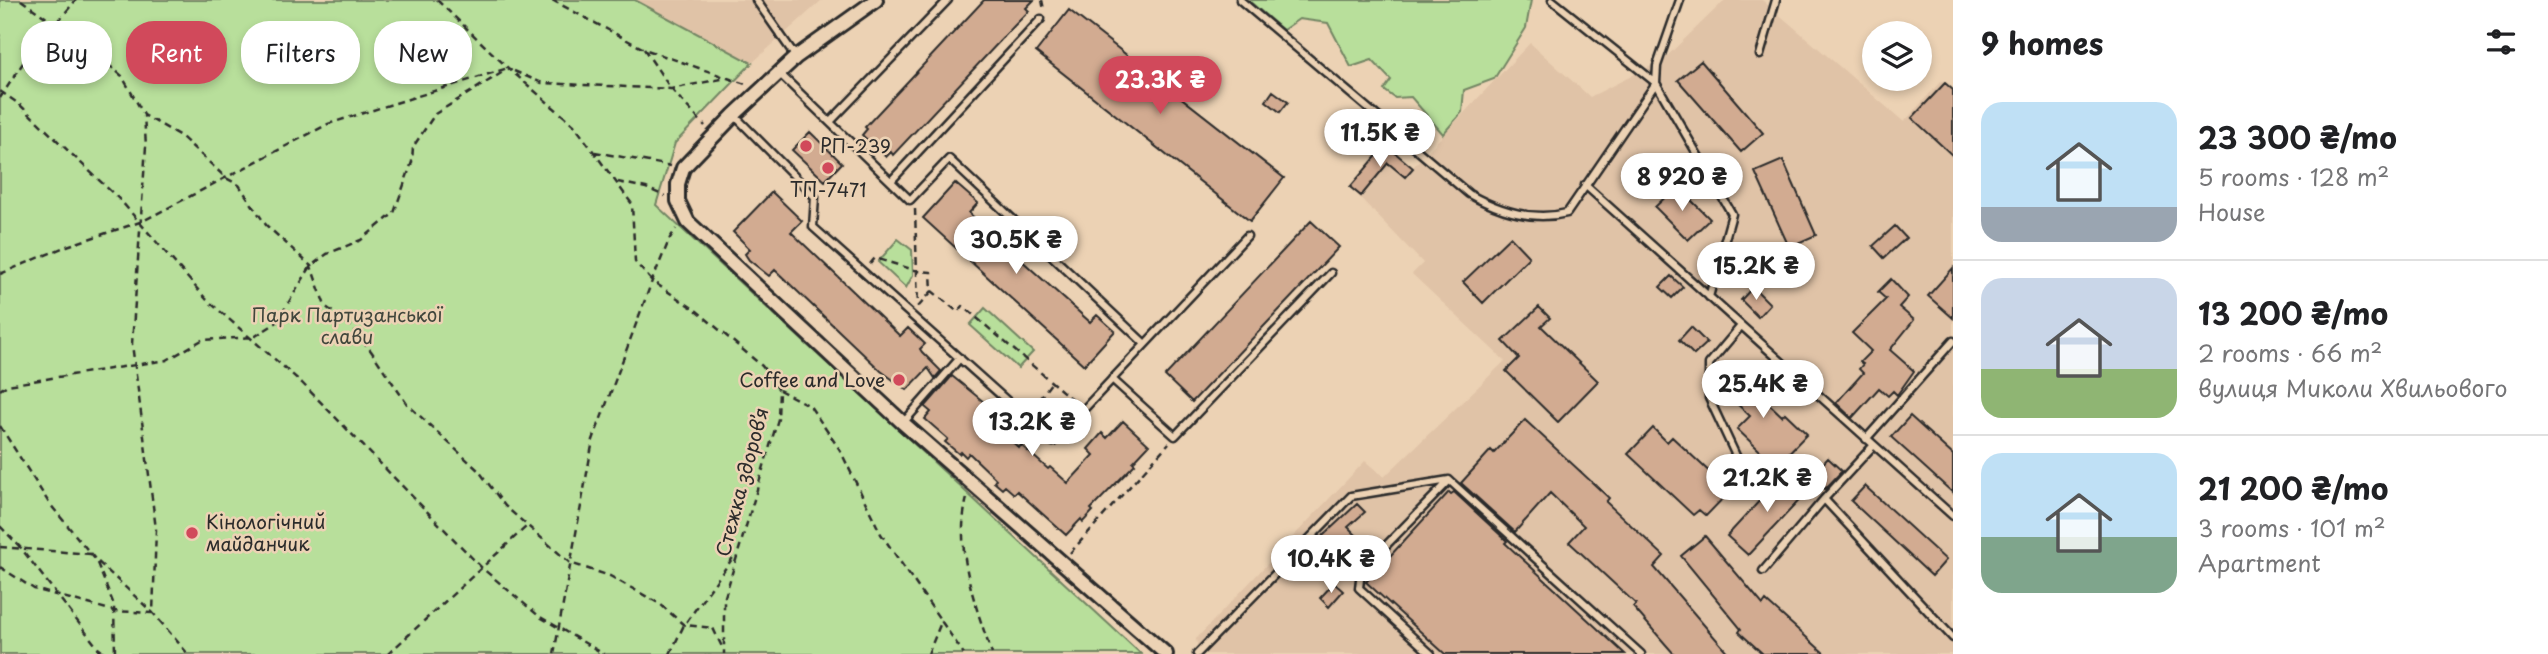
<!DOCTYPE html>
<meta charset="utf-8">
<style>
body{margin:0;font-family:"Playpen Sans",sans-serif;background:#f6f6f6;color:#202124;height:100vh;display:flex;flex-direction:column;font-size:26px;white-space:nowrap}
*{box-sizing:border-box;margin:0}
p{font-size:23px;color:#757577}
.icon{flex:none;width:38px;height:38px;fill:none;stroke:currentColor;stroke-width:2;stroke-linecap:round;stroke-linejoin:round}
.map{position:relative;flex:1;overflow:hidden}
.side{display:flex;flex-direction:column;background:#fff;width:595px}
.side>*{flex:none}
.top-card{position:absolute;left:21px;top:21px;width:665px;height:63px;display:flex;gap:14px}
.buttons{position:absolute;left:1862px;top:21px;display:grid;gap:14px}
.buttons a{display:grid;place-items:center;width:70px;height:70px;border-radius:50%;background:#fff;box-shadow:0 4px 10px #0003;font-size:35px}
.price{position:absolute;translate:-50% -60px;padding:0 16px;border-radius:24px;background:#fff;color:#222;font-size:23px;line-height:46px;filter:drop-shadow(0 2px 4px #0008)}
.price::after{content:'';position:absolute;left:50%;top:42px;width:21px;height:16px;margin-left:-10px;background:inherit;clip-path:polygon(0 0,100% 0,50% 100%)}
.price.current{background:#d1495b;color:#fff}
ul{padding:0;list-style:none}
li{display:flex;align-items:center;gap:21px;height:175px;padding:0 28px}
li+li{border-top:2px solid #e0e0e0}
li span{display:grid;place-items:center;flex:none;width:196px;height:140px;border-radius:21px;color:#555}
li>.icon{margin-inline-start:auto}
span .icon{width:84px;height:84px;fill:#fffc;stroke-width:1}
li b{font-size:30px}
h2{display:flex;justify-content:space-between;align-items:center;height:84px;padding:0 28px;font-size:30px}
.chip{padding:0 24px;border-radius:28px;background:#fff;box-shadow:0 4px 10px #0003;font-size:24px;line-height:63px}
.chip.current{background:#d1495b;color:#fff}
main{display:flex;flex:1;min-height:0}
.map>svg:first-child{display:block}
.built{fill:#e0c3a7}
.green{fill:#b8df9b;stroke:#728563;stroke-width:2}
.building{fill:#d2ab91;stroke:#2b2b2b;stroke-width:2}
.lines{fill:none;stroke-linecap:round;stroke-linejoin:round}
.lane-casing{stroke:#2b2b2b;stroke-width:11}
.street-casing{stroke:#2b2b2b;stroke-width:18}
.path{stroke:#2b2b2b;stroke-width:2.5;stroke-dasharray:7 5;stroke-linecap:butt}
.lane{stroke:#ecd2b4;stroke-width:6}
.street{stroke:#ecd2b4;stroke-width:12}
.poi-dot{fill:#d1495b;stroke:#ecd2b4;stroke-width:2.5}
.labels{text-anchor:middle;stroke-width:5;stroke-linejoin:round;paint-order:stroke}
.poi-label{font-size:19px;fill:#2b2b2b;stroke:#ecd2b4;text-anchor:start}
.park-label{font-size:19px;fill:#40463c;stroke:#ecd2b4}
.street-label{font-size:19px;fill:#2b2b2b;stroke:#ecd2b4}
</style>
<main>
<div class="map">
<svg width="1953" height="654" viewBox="0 0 1953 654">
<rect width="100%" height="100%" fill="#ecd2b4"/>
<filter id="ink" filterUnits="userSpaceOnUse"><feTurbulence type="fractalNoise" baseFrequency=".0143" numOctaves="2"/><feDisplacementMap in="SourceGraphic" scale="14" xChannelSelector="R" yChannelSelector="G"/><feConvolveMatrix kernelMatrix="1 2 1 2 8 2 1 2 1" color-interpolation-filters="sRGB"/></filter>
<g filter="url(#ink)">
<path class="built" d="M635,0H822L752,63Z
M1725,0H1762L1904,122L1941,81L1953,90V654H1199L1196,639L1365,461L1384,477L1505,361L1412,274L1423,263L1350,187L1386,145L1413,167L1530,43L1590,97L1663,60Z"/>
<path class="green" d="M0,0H635L752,63L675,143L656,205L1141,654H0Z
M1248,0H1531L1526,28L1494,79L1464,90L1462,112L1443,134L1411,97L1395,98L1384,90L1391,80L1372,60L1351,67L1328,23L1299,19L1283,30Z
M898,239L912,250L913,275L906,288L878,262Z
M985,308L1033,352L1018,368L970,325Z"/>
<path class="building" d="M984,0H1034L1026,8L1029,11L1015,25L893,155L891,152L886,157L862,135L867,129L865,127Z
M1069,10L1284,178L1250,221L1036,52Z
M1701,61L1763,133L1741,152L1678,80Z
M1945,83L1953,90V156L1912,118Z
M1273,91L1288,102L1280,112L1266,101Z
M810,132L842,163L825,181L792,150Z
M1386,145L1413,168L1405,177L1388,163L1361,196L1350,187Z
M1783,160L1816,235L1789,247L1755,172Z
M955,183L978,203L969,213L1090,322L1097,315L1115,331L1084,365L923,218Z
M1677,186L1710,219L1688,240L1655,207Z
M772,192L802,221L791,232L900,336L908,328L925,344L920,349L922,352L941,371L935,378L928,368L907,390L881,371L775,270L769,276L749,260L745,254L750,249L733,232Z
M1311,221L1339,247L1192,402L1165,376Z
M1895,226L1906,238L1884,258L1873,246Z
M1510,237L1529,257L1483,303L1463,282Z
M1953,268V318L1928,296Z
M1671,276L1683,287L1672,298L1660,287Z
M1891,279L1908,297L1899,307L1914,320L1890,350L1914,371L1897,395L1893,391L1888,396L1879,388L1852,418L1836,403L1863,373L1859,369L1863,364L1860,362L1871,351L1852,333L1886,299L1878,292Z
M1753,287L1770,304L1758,317L1741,300Z
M1539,307L1550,318L1541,326L1598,381L1558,422L1506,371L1519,358L1503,341Z
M1691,327L1707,343L1694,355L1679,340Z
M1732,369L1782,416L1785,413L1807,434L1776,466L1737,429L1750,416L1717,385Z
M952,376L995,411L988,419L1019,448L1021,445L1048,469L1050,467L1068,483L1094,455L1088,449L1102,433L1107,438L1123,421L1149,445L1133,462L1135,464L1091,509L1093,511L1083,522L1081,519L1066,535L1017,491L1014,494L1005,486L1002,489L994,482L996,479L969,453L966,457L961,452L959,454L945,442L948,439L925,419L931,412L925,407Z
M1910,416L1953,455V493L1891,437Z
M1525,420L1609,498L1606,502L1664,556L1654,567L1729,654H1674L1633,607L1636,604L1569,542L1584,526L1550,493L1515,532L1461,483L1491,450L1494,453Z
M1653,428L1667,442L1672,437L1730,491L1706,516L1699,510L1693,515L1628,454Z
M1828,458L1842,471L1825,489L1811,477Z
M1786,472L1807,492L1748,555L1727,536Z
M1865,486L1946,560L1932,576L1851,501Z
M1449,492L1451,494L1454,492L1507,541L1505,543L1625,654H1445L1366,582Z
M1357,504L1365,512L1348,527L1357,536L1327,564L1311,547Z
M1705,536L1763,605L1766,601L1825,654H1763L1739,632L1741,629L1681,556Z
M1334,583L1343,591L1329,607L1320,598Z"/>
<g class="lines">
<g class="lane-casing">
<path id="lane" d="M756,0L796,57
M1240,0L1469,194C1499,211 1532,222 1567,213L1656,83L1657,66L1680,0
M1552,0L1656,83L1732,214L1709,297
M1760,55L1776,0
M779,73L910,200L949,159L1145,344
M734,115L815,197L813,227L1053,442L1247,236
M830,122L948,0
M891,181L1041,19
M1585,185L1953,516
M1741,326L1709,364V398L1744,473
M1112,379L1175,436L1331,273
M903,423L960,358
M1866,439L1953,341
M1449,480L1641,654
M1824,499L1953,638
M1763,571L1824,499L1873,446
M1197,654L1351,496L1449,480
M1431,654L1359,588L1361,571L1448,482"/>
</g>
<g class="street-casing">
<path id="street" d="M876,0L796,57L734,115L683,168L678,184V201L688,222L903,423L1166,654"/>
</g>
<path class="path" d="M21,0L85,45L122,76L144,115L182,137L226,178L239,185L266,225L311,266L325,306L350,325L371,351L407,404L479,471L505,506L570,563L610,576L660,604L684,625L713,628L723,649
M437,0L508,68L574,125L632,204L635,262L652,281L697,311L762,366L779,390L778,419L724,600V654
M552,0L644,49L748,85
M1042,0L1044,10
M644,49L671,89L705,126
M514,71L542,83L671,89L726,78
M0,91L19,104L121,201L206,299L302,383L482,568L540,617L604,654
M0,98L23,63L76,0
M595,152L671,166
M618,182L646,188L665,196
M915,209L918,307
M870,264L875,258L918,271L931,272L932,291L958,312L963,306L1076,403
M0,274L67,246L143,221L328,124L508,68
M919,306L932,291
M0,390L7,385L167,360L202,340L254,337L276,323L311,266L327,254L361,240L394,213L412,162L413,147L435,114L503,72
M779,390L810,406L840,450L881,534L964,654
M1032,409L1051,383
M0,426L49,503L95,559L153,613L188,654
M967,498C954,549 975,605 992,654
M0,526L21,548L98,648L99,654
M0,547L91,554
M1070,553L1169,443
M97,563L114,605L115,654
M0,567L34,589L114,611L153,613L156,529L132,344L146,146L144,115
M98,648L106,654
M388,654L527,526
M554,654L593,440L652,281L670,238L676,229
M670,654L684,625L735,555
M928,654L942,620"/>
<use href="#lane" class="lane"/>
<use href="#street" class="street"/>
</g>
</g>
<g class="poi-dot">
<circle cx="806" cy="146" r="7"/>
<circle cx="828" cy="168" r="7"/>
<circle cx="899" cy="380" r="7"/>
<circle cx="192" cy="533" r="7"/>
</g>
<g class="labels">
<g class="poi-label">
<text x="820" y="153">РП-239</text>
<text x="828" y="197" text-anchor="middle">ТП-7471</text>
<text x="885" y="387" text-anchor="end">Coffee and Love</text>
<text x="206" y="529">Кінологічний<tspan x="206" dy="22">майданчик</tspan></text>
</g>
<g class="park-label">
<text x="347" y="322">Парк Партизанської<tspan x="347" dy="22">слави</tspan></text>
</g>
<g class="street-label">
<text transform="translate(742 482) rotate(-75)" y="7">Стежка здоров’я</text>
</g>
</g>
</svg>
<div class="buttons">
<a><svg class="icon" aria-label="layers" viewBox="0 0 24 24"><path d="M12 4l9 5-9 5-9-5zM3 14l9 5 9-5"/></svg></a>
</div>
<b class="price current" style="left:1160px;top:116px">23.3K ₴</b>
<b class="price" style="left:1380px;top:169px">11.5K ₴</b>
<b class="price" style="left:1682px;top:213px">8 920 ₴</b>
<b class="price" style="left:1016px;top:276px">30.5K ₴</b>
<b class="price" style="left:1756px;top:302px">15.2K ₴</b>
<b class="price" style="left:1763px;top:420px">25.4K ₴</b>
<b class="price" style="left:1032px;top:458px">13.2K ₴</b>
<b class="price" style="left:1767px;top:514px">21.2K ₴</b>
<b class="price" style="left:1331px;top:595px">10.4K ₴</b>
<div class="top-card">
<a class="chip">Buy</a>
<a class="chip current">Rent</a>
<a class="chip">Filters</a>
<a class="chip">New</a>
</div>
</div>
<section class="side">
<h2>9 homes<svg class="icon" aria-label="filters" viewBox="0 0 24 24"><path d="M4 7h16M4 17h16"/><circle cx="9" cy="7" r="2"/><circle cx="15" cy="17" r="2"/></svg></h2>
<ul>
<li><span style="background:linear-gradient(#bfe0f5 75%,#9aa5b1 0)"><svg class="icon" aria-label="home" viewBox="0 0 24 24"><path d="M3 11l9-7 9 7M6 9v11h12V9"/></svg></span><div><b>23 300 ₴/mo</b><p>5 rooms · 128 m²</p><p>House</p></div></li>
<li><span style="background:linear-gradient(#c9d6e8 65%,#8fb573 0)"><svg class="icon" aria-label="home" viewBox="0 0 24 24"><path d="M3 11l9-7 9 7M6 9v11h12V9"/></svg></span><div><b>13 200 ₴/mo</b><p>2 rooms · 66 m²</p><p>вулиця Миколи Хвильового</p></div></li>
<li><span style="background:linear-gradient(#bfe0f5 60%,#7fa58c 0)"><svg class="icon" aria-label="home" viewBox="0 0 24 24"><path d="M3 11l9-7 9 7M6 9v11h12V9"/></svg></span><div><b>21 200 ₴/mo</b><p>3 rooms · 101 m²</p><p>Apartment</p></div></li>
</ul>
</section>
</main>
